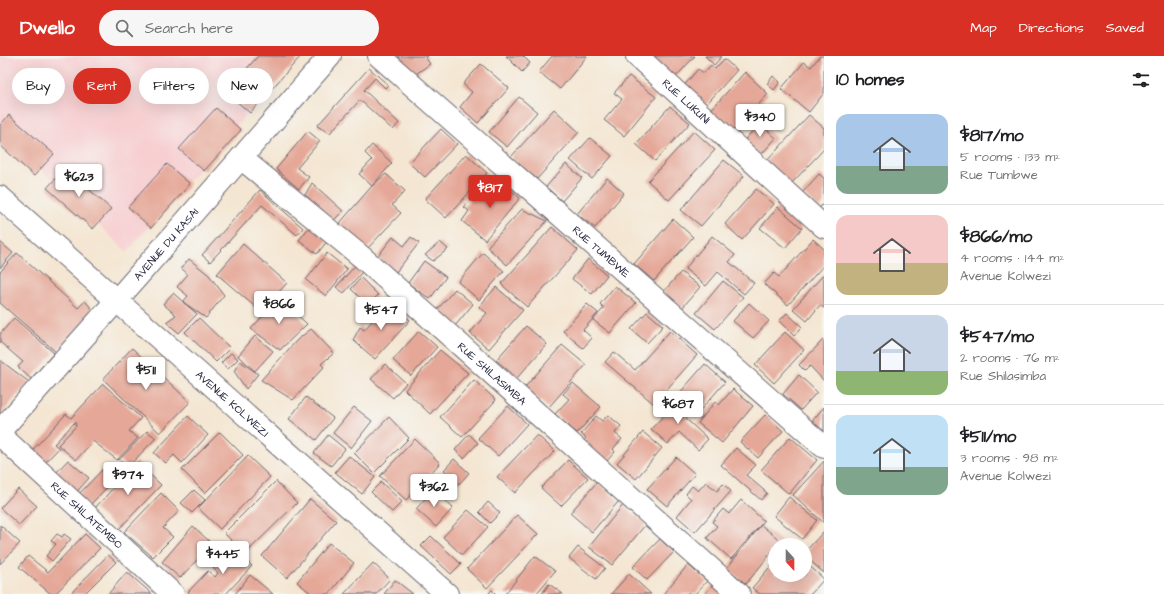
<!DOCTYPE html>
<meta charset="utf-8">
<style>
body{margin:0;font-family:"Architects Daughter",sans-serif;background:#f6f6f6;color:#202124;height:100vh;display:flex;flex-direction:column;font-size:15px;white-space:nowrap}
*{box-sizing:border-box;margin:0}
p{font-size:13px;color:#757577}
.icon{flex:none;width:22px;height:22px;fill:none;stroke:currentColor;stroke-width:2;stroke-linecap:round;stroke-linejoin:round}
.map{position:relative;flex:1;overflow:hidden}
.details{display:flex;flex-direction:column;background:#fff;width:340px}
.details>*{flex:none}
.hud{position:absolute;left:12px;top:12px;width:380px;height:36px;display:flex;gap:8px}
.needle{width:26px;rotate:159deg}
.buttons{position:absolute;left:768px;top:482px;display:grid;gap:8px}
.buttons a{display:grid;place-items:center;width:44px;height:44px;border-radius:50%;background:#fff;box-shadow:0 4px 16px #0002;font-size:20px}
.price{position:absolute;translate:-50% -34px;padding:0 9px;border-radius:4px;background:#fff;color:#222;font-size:13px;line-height:26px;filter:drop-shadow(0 1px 2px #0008)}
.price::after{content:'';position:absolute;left:50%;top:24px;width:12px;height:9px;margin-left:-6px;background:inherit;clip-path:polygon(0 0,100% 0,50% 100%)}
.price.active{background:#d93025;color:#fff}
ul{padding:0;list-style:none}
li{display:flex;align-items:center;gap:12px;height:100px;padding:0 12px}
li+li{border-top:1px solid #e0e0e0}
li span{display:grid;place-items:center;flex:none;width:112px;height:80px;border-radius:12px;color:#555}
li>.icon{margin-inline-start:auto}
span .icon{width:48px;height:48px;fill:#fffc;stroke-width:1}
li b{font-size:17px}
h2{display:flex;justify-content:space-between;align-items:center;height:48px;padding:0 12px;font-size:17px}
.chip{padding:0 14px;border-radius:18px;background:#fff;box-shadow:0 4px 16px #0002;font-size:14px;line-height:36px}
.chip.active{background:#d93025;color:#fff}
header{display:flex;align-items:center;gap:24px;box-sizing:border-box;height:56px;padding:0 20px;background:#d93025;color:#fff}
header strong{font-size:19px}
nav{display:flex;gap:22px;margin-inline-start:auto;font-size:14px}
.search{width:280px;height:36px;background:#f6f6f6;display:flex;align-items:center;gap:10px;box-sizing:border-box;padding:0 14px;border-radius:22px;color:#757577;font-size:15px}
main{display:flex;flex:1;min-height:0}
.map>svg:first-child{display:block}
.built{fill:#f7cfd1}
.building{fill:#e5a797}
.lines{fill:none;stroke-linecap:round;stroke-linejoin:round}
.street-casing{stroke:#6c6770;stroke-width:24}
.secondary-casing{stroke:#6c6770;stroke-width:24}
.street{stroke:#fff;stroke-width:22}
.secondary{stroke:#fff;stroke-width:22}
.labels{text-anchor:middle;stroke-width:3.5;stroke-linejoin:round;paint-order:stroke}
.street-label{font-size:11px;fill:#22223b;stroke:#f6f6f2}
</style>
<header>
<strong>Dwello</strong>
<div class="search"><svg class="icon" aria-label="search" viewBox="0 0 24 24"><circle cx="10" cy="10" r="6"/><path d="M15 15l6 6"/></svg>Search here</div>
<nav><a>Map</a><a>Directions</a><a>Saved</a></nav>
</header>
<main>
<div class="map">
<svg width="824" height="538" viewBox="0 0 824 538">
<rect width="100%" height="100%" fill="#f6f6f2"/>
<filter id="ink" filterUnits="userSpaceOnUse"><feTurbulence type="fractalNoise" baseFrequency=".025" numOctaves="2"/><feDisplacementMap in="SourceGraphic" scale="8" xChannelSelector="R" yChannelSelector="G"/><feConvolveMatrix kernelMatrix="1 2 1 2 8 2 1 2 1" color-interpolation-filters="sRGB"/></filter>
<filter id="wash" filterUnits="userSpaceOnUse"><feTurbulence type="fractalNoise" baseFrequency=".012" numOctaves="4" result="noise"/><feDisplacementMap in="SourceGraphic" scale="16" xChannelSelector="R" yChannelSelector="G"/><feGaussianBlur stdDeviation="0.9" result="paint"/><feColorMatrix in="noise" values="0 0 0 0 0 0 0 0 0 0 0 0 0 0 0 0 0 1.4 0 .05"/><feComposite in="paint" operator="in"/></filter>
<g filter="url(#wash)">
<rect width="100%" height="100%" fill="#f4e6d2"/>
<path class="built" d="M0,0H297L127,196L0,74Z"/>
<g id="blocks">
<path class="building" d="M258,0H301L250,57L226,36Z
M398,0H428L426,2L430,8L413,20L396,9Z
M506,0H523L530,7L522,16Z
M552,0H587L560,33L539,16Z
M656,0H695L671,26L650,7Z
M705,0H722L714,9Z
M820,0H824V37L809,56L781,33L804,6L811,11Z
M724,3L737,14L703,52L681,33L698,13L704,17L711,9L715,13Z
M481,8L509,32L478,67L460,51L472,36L463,28Z
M369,12L388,29L385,32L375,22L364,34L399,67L393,74L360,44L330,77L317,70Z
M745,16L768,38L733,77L709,56Z
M629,20L656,41L624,80L604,64L622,43L614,37Z
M773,20L780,26L774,34L767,28Z
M519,41L537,56L507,91L489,76Z
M670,50L690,67L655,105L636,88Z
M216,52L241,74L204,115L179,93Z
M554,53L579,76L537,123L511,101Z
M9,59L54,98L34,120L0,89V69Z
M809,59L824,72V93L790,129L765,107Z
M764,62L772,69L765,72L776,82L760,100L743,86Z
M441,73L457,88L425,121L409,107Z
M308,75L320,85L297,112L309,121L299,133L276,113Z
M694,75L715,94L669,144L648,125Z
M590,82L612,100L592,123L570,104Z
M372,89L392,107L372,130L386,118L405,135L392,149L401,157L367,193L339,168L372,130L359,118L372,104L365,97Z
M466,98L487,117L446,162L425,143Z
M724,104L744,120L701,170L681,154Z
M167,108L190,128L151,172L128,151Z
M566,108L582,122L562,145L546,131Z
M65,112L111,153L93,173L47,132Z
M819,118L824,122V147L819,152L802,137Z
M607,122L624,137L595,172L577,158Z
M497,123L520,142L485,184L462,165L469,155L464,151L475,138L481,142Z
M312,127L343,155L334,164L305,139Z
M756,133L774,148L742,184L725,168Z
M260,134L303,172L297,179L262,149L210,206L202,199Z
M778,151L802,172L785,192L760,172Z
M522,153L547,165L507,209L487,191Z
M673,163L693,181L654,225L634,208Z
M310,170L328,184L317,198L299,184Z
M552,171L578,194L527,251L501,228Z
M712,180L735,199L729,206L754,227L744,238L718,216L706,230L685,213Z
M393,181L404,190L411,181L419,187L396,216L377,201Z
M813,183L824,193V209L788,249L764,228L774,217L779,221Z
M0,186L13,197L0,212Z
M440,186L448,193L433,205L425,199Z
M243,188L287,227L261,256L217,218Z
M17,197L78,252L85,245L94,255L56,296L0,247V216Z
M327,197L347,213L326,240L306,224Z
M483,197L504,215L479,244L458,226Z
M189,203L209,219L224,239L206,262L183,246L188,240L177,231L188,218L181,212Z
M588,203L607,219L592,238L572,223Z
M424,205L446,221L430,243L408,227Z
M355,210L362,216L344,237L336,231Z
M681,216L700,231L682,252L663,236Z
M824,218V252L820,249L807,265L793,253Z
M361,222L378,239L368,249L351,233Z
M723,225L743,241L715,273L696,257Z
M615,230L636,247L610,277L593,264L604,252L600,248Z
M496,231L523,254L489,293L470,277L487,257L479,251Z
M455,233L473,248L455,270L436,255Z
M173,237L197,258L179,277L166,266L176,259L163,248Z
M279,242L307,268L280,294L251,273Z
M389,246L410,264L375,303L353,284L360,271L364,274Z
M749,247L769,265L753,282L733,265Z
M587,248L598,257L583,274L592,282L583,292L563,275Z
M647,256L663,270L647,287L631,273Z
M787,257L802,271L794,280L779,265Z
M14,262L54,297L31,323L18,311L23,306L0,286V278Z
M199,262L230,292L216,306L185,276Z
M526,270L547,288L517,322L496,304Z
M311,273L334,297L321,308L324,311L293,344L261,324L297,284Z
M419,275L437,291L411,320L393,304Z
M670,275L697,299L654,348L605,306L614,296L635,314Z
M785,276L804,294L774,327L755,309Z
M255,280L273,295L255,315L238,300Z
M823,284L824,285V325L810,310L805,315L799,309Z
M562,289L586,309L548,352L525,331Z
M132,292L190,346L160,377L103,323Z
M440,294L468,317L430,358L405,334Z
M231,297L238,303L228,313L221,307Z
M0,304L29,326L0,359Z
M240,305L258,318L246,333L234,315Z
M385,308L406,327L393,342L371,323Z
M705,308L725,326L697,358L677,340Z
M799,319L817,336L801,354L783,338Z
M474,324L496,344L462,381L440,361Z
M573,327L601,351L577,377L555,358L569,343L563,338Z
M103,328L141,362L129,375L138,382L117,404L93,385L76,404L58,389L76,370L75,366L54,388L59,392L40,412L27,400L66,358L71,362Z
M733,333L753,350L722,387L698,367L715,346L719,349Z
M306,341L333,362L316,384L289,363Z
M674,341L692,357L686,363L708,383L698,394L679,376L668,388L651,373L668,355L665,352Z
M508,350L527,368L498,400L478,382Z
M354,351L372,365L351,392L333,377Z
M824,351V375L812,365Z
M608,359L621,370L615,377L622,383L613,393L615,396L603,409L580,389L586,382L581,378L596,360L602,365Z
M765,359L783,375L758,402L740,386Z
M188,360L208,379L182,407L174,399L166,407L154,397Z
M389,361L409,382L374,417L354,397Z
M147,375L156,382L128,411L119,404Z
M220,376L243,399L205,437L182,414Z
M643,376L662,392L636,423L617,407Z
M469,378L478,387L464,402L455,394Z
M328,379L345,393L331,410L314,397Z
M537,379L555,395L515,437L497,421Z
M790,381L817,404L789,438L761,414Z
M415,383L440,407L406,444L380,420Z
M736,392L756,409L746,419L767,437L761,444L721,409Z
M248,400L270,421L220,473L198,452Z
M349,400L375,421L362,438L335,416Z
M676,401L695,418L667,450L647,433Z
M454,403L469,417L459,428L444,414Z
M68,404L89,422L74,439L53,420Z
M568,404L588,422L561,450L541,432Z
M824,405V467L793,439Z
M137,406L161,429L118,474L94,453Z
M102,414L114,424L89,450L77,440Z
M276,425L297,447L245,498L224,477Z
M381,426L402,446L392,456L371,436Z
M597,426L619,445L592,476L570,457Z
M706,426L717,435L723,428L731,435L695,476L677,460L691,443L686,438L692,430L698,435Z
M18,433L37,450L19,469L0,452Z
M194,434L205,444L192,457L181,447Z
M433,434L453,452L436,471L416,453Z
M161,437L179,455L163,472L173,481L153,501L124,476Z
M789,441L817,464L802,483L774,460Z
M310,443L336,465L287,522L262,500Z
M741,444L764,465L731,503L707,482L717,470L712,466L723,453L729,458Z
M488,446L500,457L490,467L479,456Z
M623,449L646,468L612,509L589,491Z
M468,454L488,471L462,499L443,481Z
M517,459L538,478L487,532L467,513Z
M0,469L20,487L0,508Z
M761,469L781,485L777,489H775V492L746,528L727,512Z
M193,470L212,488L180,522L162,506Z
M824,475V517L805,500V496Z
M57,478L62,481L64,478L71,483L52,505L46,500L56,488L51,485Z
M85,478L100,492L55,538H51L19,511L28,500L48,516Z
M431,480L461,508L451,518L421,490Z
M660,483L674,496L647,524L633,511Z
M329,487L354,507L329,538H312L297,526Z
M578,491L605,512L596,523L569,502Z
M233,492L252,510L226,538H190L188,536L208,515L215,521L218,517L213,512Z
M108,499L116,506L84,538H70Z
M535,500L555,515L536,538H505Z
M775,505V519H805V506L824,523L811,538H760L752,532Z
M373,507L390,523L376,538H344Z
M688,509L707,525L695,538H663Z
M127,516L152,538H108Z
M629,518L651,538H611Z
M250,519L273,538H235Z
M395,524L413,538H384Z
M714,527L727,538H705Z
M549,528L563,538H542Z
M492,534L496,538H488Z"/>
</g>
</g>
<g filter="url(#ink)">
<use href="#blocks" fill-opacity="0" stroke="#6c6770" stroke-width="1"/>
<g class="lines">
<g class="street-casing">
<g id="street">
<path id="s1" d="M379,0L824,391"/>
<path id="s2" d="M637,0L824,171"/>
<path id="s3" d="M241,102L363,202L739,538"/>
<path id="s4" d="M0,375L117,244L330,0"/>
<path id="s5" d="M0,379L173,538"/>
</g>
</g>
<g class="secondary-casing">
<g id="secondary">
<path id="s6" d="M0,141L447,538"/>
</g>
</g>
<use href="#street" class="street"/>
<use href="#secondary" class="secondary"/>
</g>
</g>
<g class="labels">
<g class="street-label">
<text dy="4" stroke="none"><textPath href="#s2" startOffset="67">RUE LUKUNI</textPath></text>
<text dy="4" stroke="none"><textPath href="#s4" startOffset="250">AVENUE DU KASAI</textPath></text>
<text dy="4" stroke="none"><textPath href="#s1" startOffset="296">RUE TUMBWE</textPath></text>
<text dy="4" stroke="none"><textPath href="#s3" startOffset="331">RUE SHILASIMBA</textPath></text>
<text dy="4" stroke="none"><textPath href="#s6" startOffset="311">AVENUE KOLWEZI</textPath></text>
<text dy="4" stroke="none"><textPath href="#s5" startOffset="118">RUE SHILATEMBO</textPath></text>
</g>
</g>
</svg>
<div class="buttons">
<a><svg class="needle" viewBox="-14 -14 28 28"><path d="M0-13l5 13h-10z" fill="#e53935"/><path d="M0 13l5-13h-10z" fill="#757577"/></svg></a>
</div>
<b class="price" style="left:760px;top:82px">$340</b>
<b class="price" style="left:79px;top:142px">$623</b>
<b class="price active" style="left:490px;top:153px">$817</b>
<b class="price" style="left:279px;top:269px">$866</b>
<b class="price" style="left:381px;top:275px">$547</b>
<b class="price" style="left:146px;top:335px">$511</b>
<b class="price" style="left:678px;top:369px">$687</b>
<b class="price" style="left:128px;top:440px">$974</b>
<b class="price" style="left:434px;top:452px">$362</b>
<b class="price" style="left:223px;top:519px">$445</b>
<div class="hud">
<a class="chip">Buy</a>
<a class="chip active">Rent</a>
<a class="chip">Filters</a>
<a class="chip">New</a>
</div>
</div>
<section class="details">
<h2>10 homes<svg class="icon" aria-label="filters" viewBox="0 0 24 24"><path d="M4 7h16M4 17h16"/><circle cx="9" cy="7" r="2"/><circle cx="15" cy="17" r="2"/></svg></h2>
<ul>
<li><span style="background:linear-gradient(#a9c7e8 65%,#7fa58c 0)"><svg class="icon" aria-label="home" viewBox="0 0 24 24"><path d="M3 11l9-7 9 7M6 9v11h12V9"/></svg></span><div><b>$817/mo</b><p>5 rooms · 133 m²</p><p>Rue Tumbwe</p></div></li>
<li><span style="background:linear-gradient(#f6c9c9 60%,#c2b280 0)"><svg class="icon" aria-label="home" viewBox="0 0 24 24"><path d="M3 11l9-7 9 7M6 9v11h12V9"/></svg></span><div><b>$866/mo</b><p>4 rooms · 144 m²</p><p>Avenue Kolwezi</p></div></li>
<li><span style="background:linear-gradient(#c9d6e8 70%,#8fb573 0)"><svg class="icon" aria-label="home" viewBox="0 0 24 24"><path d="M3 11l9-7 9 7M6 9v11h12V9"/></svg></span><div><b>$547/mo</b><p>2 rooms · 76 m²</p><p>Rue Shilasimba</p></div></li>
<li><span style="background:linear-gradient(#bfe0f5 65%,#7fa58c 0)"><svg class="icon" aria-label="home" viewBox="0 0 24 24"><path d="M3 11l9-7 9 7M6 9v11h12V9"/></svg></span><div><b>$511/mo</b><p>3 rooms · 98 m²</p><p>Avenue Kolwezi</p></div></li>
</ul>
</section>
</main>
